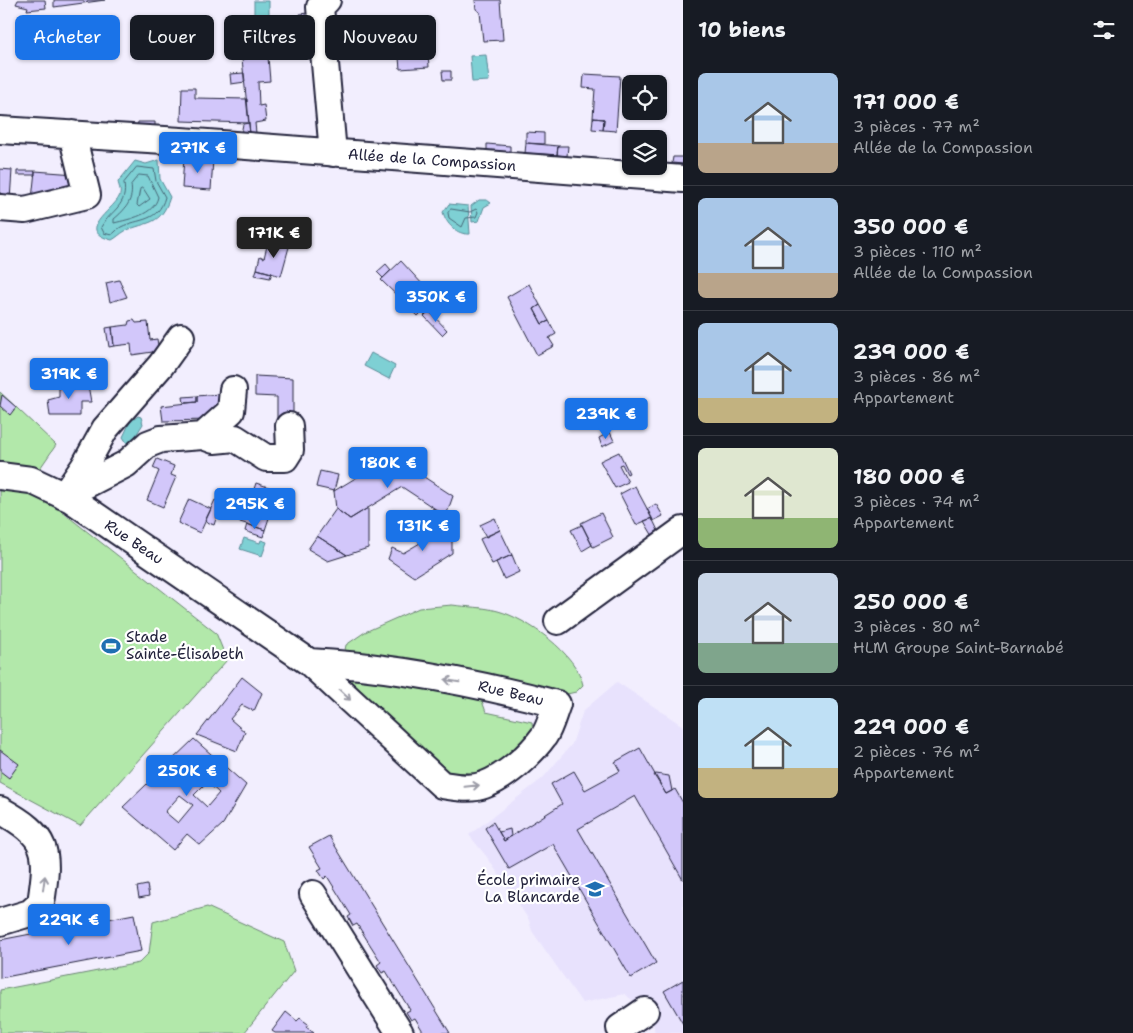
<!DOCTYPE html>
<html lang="fr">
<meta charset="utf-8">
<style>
body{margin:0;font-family:"Shantell Sans",sans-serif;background:#20242c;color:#f1f3f6;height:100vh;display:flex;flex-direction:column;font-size:19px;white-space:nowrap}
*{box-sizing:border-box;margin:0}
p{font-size:16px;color:#9ea1a6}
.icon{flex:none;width:28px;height:28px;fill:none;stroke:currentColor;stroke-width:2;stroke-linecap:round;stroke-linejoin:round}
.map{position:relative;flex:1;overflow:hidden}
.panel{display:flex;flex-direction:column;background:#171b24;width:450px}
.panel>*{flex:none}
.banner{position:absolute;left:15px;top:15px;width:475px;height:45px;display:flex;gap:10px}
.fabs{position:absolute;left:622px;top:75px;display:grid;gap:10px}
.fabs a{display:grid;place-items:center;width:45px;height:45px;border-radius:8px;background:#171b24;box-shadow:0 1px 4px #0004;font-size:25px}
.price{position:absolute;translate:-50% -42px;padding:0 11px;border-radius:5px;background:#1a73e8;color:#fff;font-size:16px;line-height:32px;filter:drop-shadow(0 1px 2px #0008)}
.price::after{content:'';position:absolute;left:50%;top:30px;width:15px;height:11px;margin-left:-8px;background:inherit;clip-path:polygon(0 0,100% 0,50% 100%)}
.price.on{background:#222;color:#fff}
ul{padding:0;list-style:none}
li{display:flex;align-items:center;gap:15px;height:125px;padding:0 15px}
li+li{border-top:1px solid #363941}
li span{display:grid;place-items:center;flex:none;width:140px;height:100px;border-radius:8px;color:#555}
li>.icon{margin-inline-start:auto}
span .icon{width:60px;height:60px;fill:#fffc;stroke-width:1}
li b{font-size:21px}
h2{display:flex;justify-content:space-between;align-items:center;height:60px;padding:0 15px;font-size:21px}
.chip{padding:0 18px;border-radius:8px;background:#171b24;box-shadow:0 1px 4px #0004;font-size:18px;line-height:45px}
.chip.on{background:#1a73e8;color:#fff}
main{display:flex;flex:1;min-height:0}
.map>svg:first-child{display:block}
.built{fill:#e8e2fd}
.green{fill:#b2e8aa;stroke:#6a8572}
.water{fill:#7ed0d4;stroke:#598a97}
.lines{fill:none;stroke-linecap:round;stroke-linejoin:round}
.shore{stroke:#476878;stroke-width:1}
.building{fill:#d2c7fa;stroke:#22223b;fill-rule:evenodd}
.minor-casing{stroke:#22223b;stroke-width:30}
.minor{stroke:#fff;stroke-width:26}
.oneway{stroke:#9c9ca7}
.labels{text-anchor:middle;stroke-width:4.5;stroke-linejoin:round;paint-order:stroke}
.street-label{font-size:15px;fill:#22223b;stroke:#fff}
.poi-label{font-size:15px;fill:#22223b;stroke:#fff;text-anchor:start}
</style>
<main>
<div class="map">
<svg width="683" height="1033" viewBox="0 0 683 1033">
<rect width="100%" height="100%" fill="#f2eefe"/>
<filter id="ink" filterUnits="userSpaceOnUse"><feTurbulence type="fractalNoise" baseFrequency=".02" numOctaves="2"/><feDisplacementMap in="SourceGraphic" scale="10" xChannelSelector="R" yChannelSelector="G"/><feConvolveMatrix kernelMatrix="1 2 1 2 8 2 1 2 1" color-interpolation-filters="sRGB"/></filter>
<g filter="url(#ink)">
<path class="built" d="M617,682L683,726V1033H655L652,1017L625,994L582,1003L532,931L529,920L487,857L469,835L543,778L572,744L583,711Z"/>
<path class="green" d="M0,392L56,445L34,477L0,469Z
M0,489L24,492L56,507L216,633L227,660L80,826L0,783Z
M452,605C467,607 484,607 498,611C528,619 577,654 583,685L576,692L567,694L348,653L345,650L346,645L365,632L419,608Z
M336,672L479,693L486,712L532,722L533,733L492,773L455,783Z
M207,907L284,942L294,971L244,1033H0V990L139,963L149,953L153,922Z"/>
<path class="water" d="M254,1H269V31H254Z
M486,55L489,81L472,82L470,56Z
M159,160L160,179L170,197C161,226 148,221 125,231C120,234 116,238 112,240C75,231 112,211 119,197C122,192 119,187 118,182L135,161L146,164Z
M479,200H487L491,203L484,207L479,221L472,222L471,206Z
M449,204L468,206L470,234C457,235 446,224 443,212Z
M371,353L395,366L389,379L364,366Z
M138,416L141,417L143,424L131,443H127L123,437L130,422Z
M244,538L260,543L261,540L267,542L262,556L240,549Z"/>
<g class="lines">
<path class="shore" d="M137,167L154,169L156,181L165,197C158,223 139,218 121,227C117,229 115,233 111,235L104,233L101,227C112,209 128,206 124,183Z
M139,175L148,176L158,197C154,215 130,219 114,223V219C125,210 134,200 131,185Z
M143,188L150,199L139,207L137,205L140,189Z
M451,209L470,212L476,209L478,212L476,217L466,218L462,227L449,218L448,213Z"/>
</g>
<path class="building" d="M18,0H45L46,8L27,10L28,7L16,4Z
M54,0H105L54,7Z
M475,0H500L503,40L483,41L480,12L476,9Z
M316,12L318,30L301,32L300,14Z
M425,23L427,37L432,41V49L428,53L429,67L400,69L398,46L392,45L391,38L397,35V25Z
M268,57L270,81L258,82L259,106L264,105L266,121L255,123L256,133L250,134L242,59Z
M442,71H451V80H443Z
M244,73L245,82L231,84L230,74Z
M584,74L620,76L616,131L603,130L604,119L593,118L595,89L583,88Z
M182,88H195V98L247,99L249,123L181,121Z
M593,118L604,119L603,130L592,129Z
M138,122H155V129L137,128Z
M249,123L250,134H241L243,124Z
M526,132L544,133V144L526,143Z
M526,143L558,146L557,155L525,153Z
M487,144L510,146V152L487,150Z
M558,146H568L567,156L557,155Z
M184,157L213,159L211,190L182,188Z
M673,157H683V164L672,163Z
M0,169L12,170L10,200L0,199Z
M17,171H35V175H17Z
M35,171L75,174L74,194L32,199Z
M268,242L289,247L281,276L257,269L260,256L264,258Z
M401,261L436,299L418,316L381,280Z
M386,264L391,270L383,278L377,272Z
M257,269L272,273L270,278L255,275Z
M119,280L127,297L110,302L106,283Z
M529,284L540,305L534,309L542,324L549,321L556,334L549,338L554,346L537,355L507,297Z
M540,305L549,321L542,324L534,309Z
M429,311L447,330L442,335L424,316Z
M134,320L136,323L148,322L150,340L157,339L159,351L132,355L131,344L114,346L112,327L128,325L129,321Z
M112,327L114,346L109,347L106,328Z
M255,376L293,378V422L277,421V397L255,396Z
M59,384L88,385L91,402H80V416H50L48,400L59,397Z
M219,394L222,413L209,420L163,421L161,406L197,402V396Z
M2,395L16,407L10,415L0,406Z
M197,396V402L184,403L183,397Z
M610,432L614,441L602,447L599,438Z
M619,452L629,473L627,474L622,464L619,465L628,482L615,488L600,461Z
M392,456L453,496L446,516L402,487L350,519L336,509L334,491Z
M157,459L174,466L171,475L176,477L163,507L147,500L159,471L153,468Z
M320,471L338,475L334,491L316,487Z
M256,483L277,490L272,505L251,498Z
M635,486L652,518L636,525L620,494Z
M245,496L273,506L265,530L237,521Z
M189,499L211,509L200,533L178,523Z
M215,500L221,503L214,525L205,521Z
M656,504L663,516L653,521L647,509Z
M368,508V548L347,555L317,536L336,509L350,519Z
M433,508L446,516L441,533L429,525Z
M601,513L613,537L593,547L581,523Z
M495,518L500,530L486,537L480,525Z
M652,518L662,539L657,543L644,521Z
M247,524L265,530L263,537L245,531Z
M429,525L452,540V553L414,577L388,559L392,548L403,553L420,543L415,534Z
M582,525L592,545L582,551L571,530Z
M500,530L512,555L492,564L480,539Z
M317,536L347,555L328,561L308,549Z
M512,555L519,572L504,579L496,562Z
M242,677L262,693L254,711L242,705L230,719L245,732L237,751L197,735Z
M194,739L246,785L223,824L200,845L187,834L173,850L123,807ZM207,782L219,793L207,807L194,795ZM180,795L193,805L178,823L165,812Z
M640,748L666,794L675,789L683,803V880L635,796L578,829L656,963L631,978L553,844L509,869L485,828L493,822L504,841L562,804L551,784L574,771L585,790L620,771L615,762Z
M0,750L19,764L9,778L0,771Z
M656,774L669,776L672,791L666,794L654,775Z
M510,829L511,836L504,841L499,832Z
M329,836L450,1033H424L415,1018L411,1020L406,1012L410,1010L386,971L382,973L377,965L381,962L357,924L353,926L348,917L351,915L327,876L324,879L318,870L322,868L309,847Z
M147,885L149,896L139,898L137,887Z
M134,914L141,951L0,978V940Z
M683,980V1024L664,991Z
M286,1012L297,1021L300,1018L308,1024L306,1027L314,1033H275L272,1031Z"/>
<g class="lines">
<g class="minor-casing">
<path id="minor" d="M327,0L320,7L333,153
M0,130L181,141L683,179
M0,208L25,210L87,195L72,134
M203,436L214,440L235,438L266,458H285L290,450L289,426
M0,476L31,480L71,499L309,662L442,785C455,787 471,790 484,785C506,777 531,754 544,736C550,727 553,714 557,704C476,683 393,666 309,662
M66,493L84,467L105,429L161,365L181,337
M64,496L126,464L148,444L161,439L203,436L231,411L233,390
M558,621L683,530
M0,810C49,837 49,850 41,903L30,913L0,922
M313,894L400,1033
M620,1028L645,1011"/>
</g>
<use href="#minor" class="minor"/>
</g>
<defs><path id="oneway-shaft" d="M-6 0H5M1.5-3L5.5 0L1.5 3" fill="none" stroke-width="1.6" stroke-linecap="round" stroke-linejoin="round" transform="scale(1.25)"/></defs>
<g class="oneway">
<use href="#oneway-shaft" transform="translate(452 681) rotate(-171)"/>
<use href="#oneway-shaft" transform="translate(345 695) rotate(43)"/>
<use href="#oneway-shaft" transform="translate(472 786) rotate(-6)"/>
<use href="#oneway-shaft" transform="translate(44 883) rotate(-82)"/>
</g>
</g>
<defs>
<g id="stadium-bare" transform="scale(1.5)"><path d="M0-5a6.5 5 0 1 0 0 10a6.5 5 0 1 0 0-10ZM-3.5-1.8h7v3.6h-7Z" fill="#1f6fb2" stroke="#fff" stroke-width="2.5" paint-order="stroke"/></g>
<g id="school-bare" transform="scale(1.5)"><path d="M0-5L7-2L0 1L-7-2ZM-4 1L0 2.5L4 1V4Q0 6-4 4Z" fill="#1f6fb2" stroke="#fff" stroke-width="2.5" paint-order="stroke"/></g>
</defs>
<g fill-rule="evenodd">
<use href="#stadium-bare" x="111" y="646"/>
<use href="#school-bare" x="595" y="889"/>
</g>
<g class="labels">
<g class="street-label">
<text transform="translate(432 160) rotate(4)" y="5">Allée de la Compassion</text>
<text transform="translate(134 542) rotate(34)" y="5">Rue Beau</text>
<text transform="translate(511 693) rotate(13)" y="5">Rue Beau</text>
</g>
<g class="poi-label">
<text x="126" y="642">Stade<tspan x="126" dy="17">Sainte-Élisabeth</tspan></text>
<text x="580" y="885" text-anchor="end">École primaire<tspan x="580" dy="17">La Blancarde</tspan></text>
</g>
</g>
</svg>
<div class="fabs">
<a><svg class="icon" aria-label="locate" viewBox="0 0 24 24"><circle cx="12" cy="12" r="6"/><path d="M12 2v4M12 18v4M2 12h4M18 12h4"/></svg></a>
<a><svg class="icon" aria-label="layers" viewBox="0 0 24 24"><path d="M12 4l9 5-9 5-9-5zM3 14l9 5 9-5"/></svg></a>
</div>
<b class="price" style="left:198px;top:174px">271K €</b>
<b class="price on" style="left:274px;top:259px">171K €</b>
<b class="price" style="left:436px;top:323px">350K €</b>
<b class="price" style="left:69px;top:400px">319K €</b>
<b class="price" style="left:606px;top:440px">239K €</b>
<b class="price" style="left:388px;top:489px">180K €</b>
<b class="price" style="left:255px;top:530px">295K €</b>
<b class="price" style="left:423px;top:552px">131K €</b>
<b class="price" style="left:187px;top:797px">250K €</b>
<b class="price" style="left:69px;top:946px">229K €</b>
<div class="banner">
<a class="chip on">Acheter</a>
<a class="chip">Louer</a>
<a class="chip">Filtres</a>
<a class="chip">Nouveau</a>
</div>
</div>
<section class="panel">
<h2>10 biens<svg class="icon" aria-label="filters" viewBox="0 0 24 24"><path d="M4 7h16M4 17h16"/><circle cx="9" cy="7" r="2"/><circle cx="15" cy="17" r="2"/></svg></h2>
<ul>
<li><span style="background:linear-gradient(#a9c7e8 70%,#b9a48a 0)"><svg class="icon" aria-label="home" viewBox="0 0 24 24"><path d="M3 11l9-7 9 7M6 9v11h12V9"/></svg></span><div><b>171 000 €</b><p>3 pièces · 77 m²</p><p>Allée de la Compassion</p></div></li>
<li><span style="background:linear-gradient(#a9c7e8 75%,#b9a48a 0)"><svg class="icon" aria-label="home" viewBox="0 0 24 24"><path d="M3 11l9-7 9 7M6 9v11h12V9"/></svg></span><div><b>350 000 €</b><p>3 pièces · 110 m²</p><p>Allée de la Compassion</p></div></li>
<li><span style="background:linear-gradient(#a9c7e8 75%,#c2b280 0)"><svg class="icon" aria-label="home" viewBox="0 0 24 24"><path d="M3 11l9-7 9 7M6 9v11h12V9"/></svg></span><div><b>239 000 €</b><p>3 pièces · 86 m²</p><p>Appartement</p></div></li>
<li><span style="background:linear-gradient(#dfe7d0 70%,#8fb573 0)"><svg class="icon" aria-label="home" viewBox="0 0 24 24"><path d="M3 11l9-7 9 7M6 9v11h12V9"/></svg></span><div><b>180 000 €</b><p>3 pièces · 74 m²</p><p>Appartement</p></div></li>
<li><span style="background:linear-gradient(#c9d6e8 70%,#7fa58c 0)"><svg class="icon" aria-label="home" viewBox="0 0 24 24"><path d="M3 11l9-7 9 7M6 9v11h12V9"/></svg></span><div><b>250 000 €</b><p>3 pièces · 80 m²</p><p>HLM Groupe Saint-Barnabé</p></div></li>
<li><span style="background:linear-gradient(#bfe0f5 70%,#c2b280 0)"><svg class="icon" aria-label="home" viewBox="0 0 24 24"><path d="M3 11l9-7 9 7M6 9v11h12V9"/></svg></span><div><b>229 000 €</b><p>2 pièces · 76 m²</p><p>Appartement</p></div></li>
</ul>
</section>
</main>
